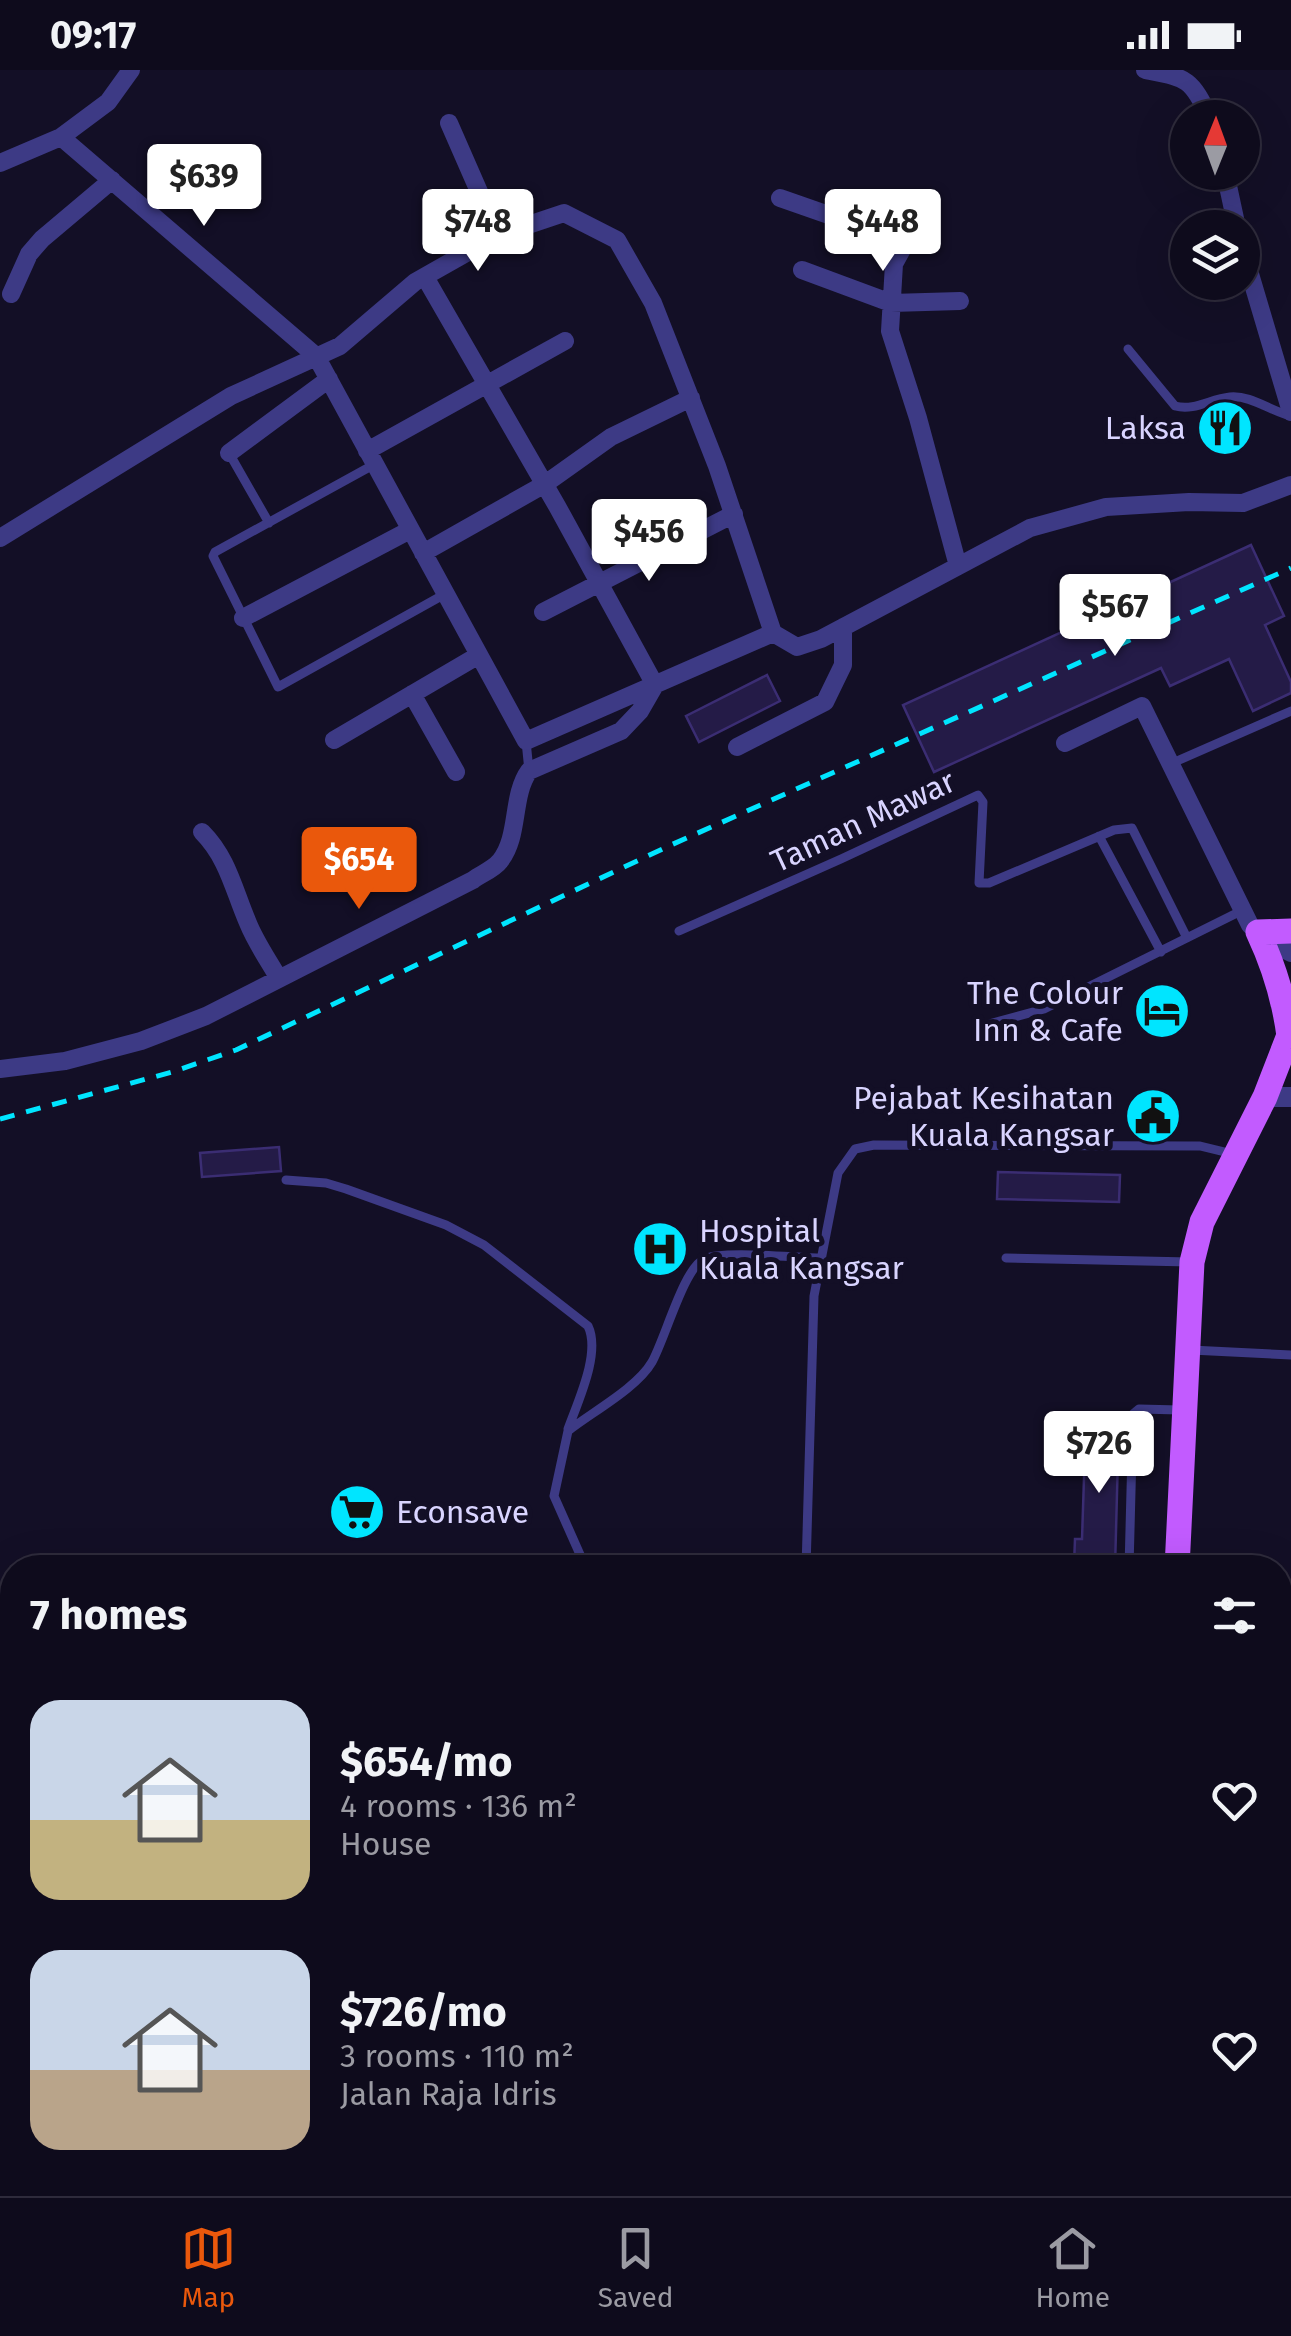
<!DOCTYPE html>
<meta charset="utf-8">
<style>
body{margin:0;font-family:"Fira Sans",sans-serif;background:#1c1929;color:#f1f3f6;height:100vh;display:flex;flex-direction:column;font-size:38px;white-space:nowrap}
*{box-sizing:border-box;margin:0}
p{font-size:32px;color:#9b9ba3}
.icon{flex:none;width:55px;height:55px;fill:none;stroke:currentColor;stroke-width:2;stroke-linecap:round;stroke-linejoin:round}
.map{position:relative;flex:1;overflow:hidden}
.drawer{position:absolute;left:0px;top:1485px;width:1292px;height:642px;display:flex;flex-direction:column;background:#0e0b1c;border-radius:40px 40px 0 0;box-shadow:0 10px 40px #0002,0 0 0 2px #2e2b3b}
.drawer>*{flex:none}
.needle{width:65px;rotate:1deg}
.buttons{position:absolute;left:1170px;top:30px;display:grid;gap:20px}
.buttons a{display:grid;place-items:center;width:90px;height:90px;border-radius:50%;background:#0e0b1c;box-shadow:0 10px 40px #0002,0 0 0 2px #2e2b3b;font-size:50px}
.price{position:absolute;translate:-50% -85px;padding:0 22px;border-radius:10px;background:#fff;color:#222;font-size:32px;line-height:65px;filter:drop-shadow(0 2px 5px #0008)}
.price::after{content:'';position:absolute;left:50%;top:60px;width:30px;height:22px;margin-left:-15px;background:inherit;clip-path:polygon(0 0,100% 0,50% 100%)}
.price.current{background:#ea580c;color:#fff}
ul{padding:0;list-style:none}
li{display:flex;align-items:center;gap:30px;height:250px;padding:0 30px}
li span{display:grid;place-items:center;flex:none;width:280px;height:200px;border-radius:30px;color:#555}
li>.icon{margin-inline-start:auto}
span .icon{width:120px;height:120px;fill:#fffc;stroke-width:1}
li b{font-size:42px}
h2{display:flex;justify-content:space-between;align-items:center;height:120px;padding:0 30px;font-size:42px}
.status{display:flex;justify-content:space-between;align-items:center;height:70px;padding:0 50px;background:#0e0b1c;direction:ltr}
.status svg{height:28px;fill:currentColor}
.menu{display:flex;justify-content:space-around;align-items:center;height:140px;border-top:2px solid #2e2b3b;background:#0e0b1c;font-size:28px;color:#9b9ba3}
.menu a{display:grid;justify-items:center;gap:5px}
.menu .current{color:#ea580c}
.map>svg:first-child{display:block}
.building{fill:#241b47;stroke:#3b2d73;stroke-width:2.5}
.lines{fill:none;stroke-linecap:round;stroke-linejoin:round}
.service{stroke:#3d3a85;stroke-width:9}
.minor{stroke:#3d3a85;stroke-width:18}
.tertiary{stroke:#3d3a85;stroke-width:20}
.secondary{stroke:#6f6bff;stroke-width:22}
.primary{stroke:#c25bff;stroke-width:25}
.trunk{stroke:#e055d1;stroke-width:28}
.rail{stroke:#00e5ff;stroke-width:5;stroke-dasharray:15 12;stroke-linecap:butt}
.labels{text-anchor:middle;stroke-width:10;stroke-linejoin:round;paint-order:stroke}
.poi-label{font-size:32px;fill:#d9d4ff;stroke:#130f26;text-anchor:end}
.street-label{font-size:32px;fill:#d9d4ff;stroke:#130f26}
</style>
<div class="status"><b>09:17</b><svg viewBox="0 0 49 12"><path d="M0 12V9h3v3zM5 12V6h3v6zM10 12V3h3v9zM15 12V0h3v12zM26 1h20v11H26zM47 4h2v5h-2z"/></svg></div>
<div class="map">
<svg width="1291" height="2126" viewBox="0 0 1291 2126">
<rect width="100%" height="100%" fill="#130f26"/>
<path class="building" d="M1251,475L1284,546L1265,555L1291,612V623L1253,641L1229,589L1170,616L1161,598L934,702L903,635Z
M767,605L780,631L699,672L686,646Z
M279,1077L281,1101L202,1107L200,1083Z
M998,1102L1120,1105L1119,1132L997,1129Z
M1086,1348L1119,1349L1115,1498H1081V1496L1074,1495L1075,1469H1082Z"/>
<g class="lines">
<path class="service" d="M1128,279L1175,336C1195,341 1210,329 1230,327C1251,325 1270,341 1291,346
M229,383L269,453
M375,394L215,482L213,486L278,617L445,524
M526,671L529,701
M1170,694L1291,641
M1099,766L1161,882
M679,861L841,789L978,725L983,732L979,813H989L1114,760L1132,758L1187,868
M989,954L1044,939L1243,840
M286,1110L326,1113L346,1119L446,1155L484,1175L588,1256C601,1283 578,1331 568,1359
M1006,1188L1190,1192
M1191,1280L1291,1285
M586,1498L554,1426L568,1361C592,1342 637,1318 652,1292C665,1269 684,1198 704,1189C722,1180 797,1188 821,1188
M806,1498L814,1226L838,1103L855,1079L874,1075L1200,1076L1233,1084
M1129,1498L1133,1344L1139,1339L1180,1340
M0,1808L12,1810"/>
<path class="minor" d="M1145,0C1187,8 1190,7 1210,48
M449,53L498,165
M61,67L316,286L526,671L773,563
M0,93L61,67L108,32L131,0
M1225,102L1237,158
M780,128L906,172
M917,152L894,194L890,261L918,348L958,496
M1242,177L1291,342
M802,200L891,233L960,231
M11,224L29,184L42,169L112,110
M367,381L565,271
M229,383L329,309
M0,468L231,326L340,276L415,212L498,165L564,143L617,170L653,233L717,396L773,563L797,577L821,569L1030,458L1106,437L1189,432L1243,433L1291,415
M423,483L545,414L611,367L691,328
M543,542L734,444
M243,548L410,460
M412,624L456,702
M334,670L479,585
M1065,673L1142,636L1250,855L1267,871L1291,883
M737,677L825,632L843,595V557
M202,762C228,788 234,821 248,853C256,873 269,891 279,909
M0,999L65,991L141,971L206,946L473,810C481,804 494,799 500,791C520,766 511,726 529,701L621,661L640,641L655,615L557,436L425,207
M0,1706H12
M885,2115V2126"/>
<path class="tertiary" d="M1265,1027H1291"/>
<path class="secondary" d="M0,2045L12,2049
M194,2115L222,2126
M665,2115L707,2126
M399,2126L429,2115"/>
<path class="primary" d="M1289,966C1284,928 1274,896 1258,862L1291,861
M1177,1498L1192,1192L1202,1152L1265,1027L1291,960"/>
<path class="trunk" d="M1280,1636H1291
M0,1637H12
M1280,1657H1291
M0,1662H12"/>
<path class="rail" d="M0,1049L172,1002L236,980L671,775L1291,498"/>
</g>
<defs>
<g id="restaurant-disc" transform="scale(2.875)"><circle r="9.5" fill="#00e5ff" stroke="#130f26"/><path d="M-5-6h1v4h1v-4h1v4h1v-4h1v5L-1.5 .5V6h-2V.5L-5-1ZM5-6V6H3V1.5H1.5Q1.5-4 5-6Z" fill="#111"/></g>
<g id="hotel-disc" transform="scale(2.875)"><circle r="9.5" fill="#00e5ff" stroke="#130f26"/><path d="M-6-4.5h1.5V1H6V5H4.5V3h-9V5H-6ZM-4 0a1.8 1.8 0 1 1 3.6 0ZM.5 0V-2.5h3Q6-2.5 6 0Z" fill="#111"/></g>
<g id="civic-disc" transform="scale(2.875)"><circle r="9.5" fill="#00e5ff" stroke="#130f26"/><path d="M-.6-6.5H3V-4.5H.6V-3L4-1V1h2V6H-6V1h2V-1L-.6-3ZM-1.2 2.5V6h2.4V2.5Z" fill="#111"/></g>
<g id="hospital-disc" transform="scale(2.875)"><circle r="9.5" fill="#00e5ff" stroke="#130f26"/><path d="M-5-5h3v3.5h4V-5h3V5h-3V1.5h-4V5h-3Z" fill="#111"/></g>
<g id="supermarket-disc" transform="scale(2.875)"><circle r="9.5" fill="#00e5ff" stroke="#130f26"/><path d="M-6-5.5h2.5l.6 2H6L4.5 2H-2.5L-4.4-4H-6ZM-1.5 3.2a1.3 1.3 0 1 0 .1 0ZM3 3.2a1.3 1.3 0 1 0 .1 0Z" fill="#111"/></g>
</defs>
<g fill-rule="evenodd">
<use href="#restaurant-disc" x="1225" y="358"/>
<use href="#hotel-disc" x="1162" y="941"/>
<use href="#civic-disc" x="1153" y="1046"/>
<use href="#hospital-disc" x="660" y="1179"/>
<use href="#supermarket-disc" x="357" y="1442"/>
</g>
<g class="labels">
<g class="poi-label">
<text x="1186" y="369">Laksa</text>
<text x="1123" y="934">The Colour<tspan x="1123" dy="37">Inn &amp; Cafe</tspan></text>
<text x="1114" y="1039">Pejabat Kesihatan<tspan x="1114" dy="37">Kuala Kangsar</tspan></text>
<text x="699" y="1172" text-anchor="start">Hospital<tspan x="699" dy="37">Kuala Kangsar</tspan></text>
<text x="396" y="1453" text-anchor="start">Econsave</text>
</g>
<g class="street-label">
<text transform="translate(863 751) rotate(-25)" y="11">Taman Mawar</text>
</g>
</g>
</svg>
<div class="buttons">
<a><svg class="needle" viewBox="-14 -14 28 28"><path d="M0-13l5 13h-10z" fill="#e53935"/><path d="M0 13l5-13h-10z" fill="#9b9ba3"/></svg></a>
<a><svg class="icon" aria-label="layers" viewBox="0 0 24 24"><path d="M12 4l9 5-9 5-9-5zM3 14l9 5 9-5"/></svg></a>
</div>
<b class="price" style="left:204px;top:159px">$639</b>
<b class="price" style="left:478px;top:204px">$748</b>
<b class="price" style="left:883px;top:204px">$448</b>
<b class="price" style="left:649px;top:514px">$456</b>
<b class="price" style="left:1115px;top:589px">$567</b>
<b class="price current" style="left:359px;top:842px">$654</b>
<b class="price" style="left:1099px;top:1426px">$726</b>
<section class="drawer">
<h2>7 homes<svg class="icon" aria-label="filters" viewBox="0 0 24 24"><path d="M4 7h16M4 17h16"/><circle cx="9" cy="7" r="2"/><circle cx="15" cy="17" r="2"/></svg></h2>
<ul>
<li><span style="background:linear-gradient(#c9d6e8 60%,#c2b280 0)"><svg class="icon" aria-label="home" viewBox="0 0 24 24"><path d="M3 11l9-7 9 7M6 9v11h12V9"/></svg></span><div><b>$654/mo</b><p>4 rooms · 136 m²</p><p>House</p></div><svg class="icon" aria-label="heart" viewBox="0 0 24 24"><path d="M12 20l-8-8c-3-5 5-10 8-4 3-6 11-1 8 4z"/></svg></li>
<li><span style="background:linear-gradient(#c9d6e8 60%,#b9a48a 0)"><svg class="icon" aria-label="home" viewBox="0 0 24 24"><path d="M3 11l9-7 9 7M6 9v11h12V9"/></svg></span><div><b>$726/mo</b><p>3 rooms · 110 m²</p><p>Jalan Raja Idris</p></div><svg class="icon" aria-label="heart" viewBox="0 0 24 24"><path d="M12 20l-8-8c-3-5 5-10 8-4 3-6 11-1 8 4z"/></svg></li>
</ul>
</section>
</div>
<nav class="menu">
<a class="current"><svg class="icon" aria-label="map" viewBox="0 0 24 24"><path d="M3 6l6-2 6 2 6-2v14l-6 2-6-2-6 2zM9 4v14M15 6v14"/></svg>Map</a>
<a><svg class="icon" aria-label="saved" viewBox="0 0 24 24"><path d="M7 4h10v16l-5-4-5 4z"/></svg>Saved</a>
<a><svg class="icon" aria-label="home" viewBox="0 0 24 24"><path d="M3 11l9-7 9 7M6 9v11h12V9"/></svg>Home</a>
</nav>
